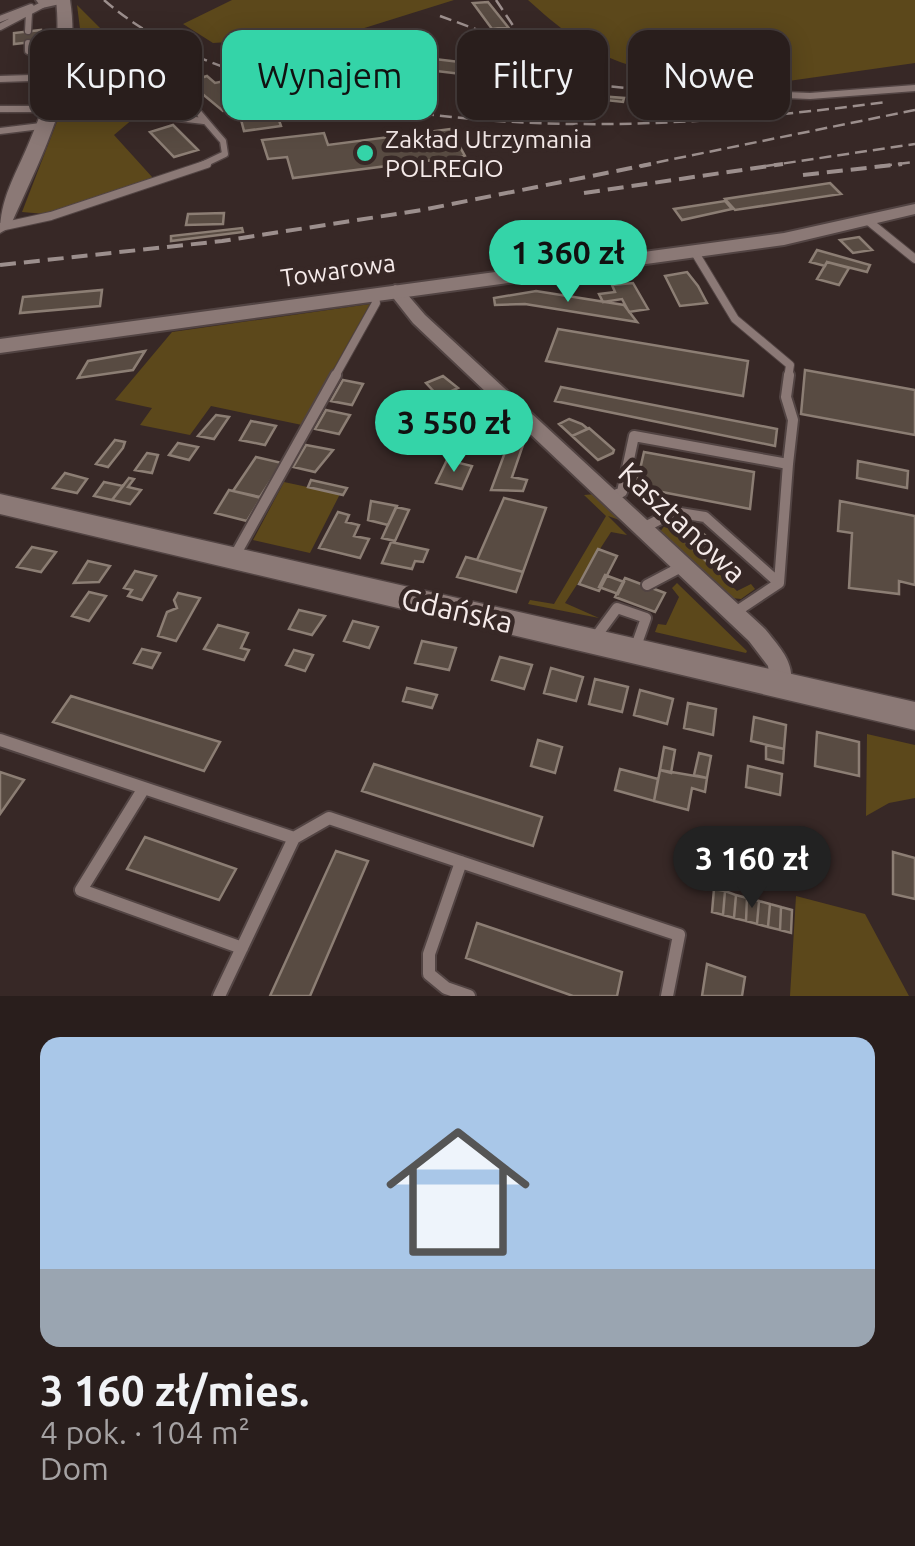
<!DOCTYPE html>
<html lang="pl">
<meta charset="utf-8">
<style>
body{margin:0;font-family:Ubuntu,sans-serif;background:#352b29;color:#f1f3f6;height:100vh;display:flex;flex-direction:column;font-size:38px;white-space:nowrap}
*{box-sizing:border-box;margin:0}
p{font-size:32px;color:#a5a2a3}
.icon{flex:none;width:55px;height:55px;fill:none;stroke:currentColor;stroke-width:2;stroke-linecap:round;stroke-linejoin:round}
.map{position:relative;height:996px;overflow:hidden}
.side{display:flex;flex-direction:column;background:#291e1c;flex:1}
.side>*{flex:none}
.guide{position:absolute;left:30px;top:30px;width:855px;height:90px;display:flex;gap:20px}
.price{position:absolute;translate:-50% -85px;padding:0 22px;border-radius:35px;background:#34d4a8;color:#111;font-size:32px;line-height:65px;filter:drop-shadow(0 2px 5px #0008)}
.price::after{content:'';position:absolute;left:50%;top:60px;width:30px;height:22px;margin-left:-15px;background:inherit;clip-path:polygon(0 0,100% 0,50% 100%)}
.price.active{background:#222;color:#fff}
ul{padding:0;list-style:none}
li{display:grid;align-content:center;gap:20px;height:530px;padding:0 40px}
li+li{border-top:2px solid #453c3b}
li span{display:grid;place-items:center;height:310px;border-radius:20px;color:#555}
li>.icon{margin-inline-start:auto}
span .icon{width:180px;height:180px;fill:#fffc;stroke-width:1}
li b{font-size:42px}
.tag{padding:0 35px;border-radius:20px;background:#291e1c;box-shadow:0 5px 25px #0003,0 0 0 2px #453c3b;font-size:35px;line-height:90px}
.tag.active{background:#34d4a8;color:#111}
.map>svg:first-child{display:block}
.green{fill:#5c481b}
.building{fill:#584b42;stroke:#8c7e74;stroke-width:2.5}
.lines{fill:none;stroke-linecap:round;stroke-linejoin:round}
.service-far3-casing{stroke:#524443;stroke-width:9}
.service-far2-casing{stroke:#524443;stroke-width:10}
.service-far1-casing{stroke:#524443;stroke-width:14}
.service-casing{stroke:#524443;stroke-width:16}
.minor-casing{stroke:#524443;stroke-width:4}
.tertiary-casing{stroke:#524443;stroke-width:4}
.secondary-casing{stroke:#524443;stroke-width:3}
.service-far3{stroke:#8b7976;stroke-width:6}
.service-far2{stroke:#8b7976;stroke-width:8}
.service-far1{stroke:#8b7976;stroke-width:10}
.service{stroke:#8b7976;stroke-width:12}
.minor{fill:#8b7976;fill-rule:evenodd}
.tertiary{fill:#8b7976;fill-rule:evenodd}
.secondary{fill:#8b7976;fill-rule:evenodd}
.rail-far1{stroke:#9c8f8d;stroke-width:2.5;stroke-dasharray:12 6;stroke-linecap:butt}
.rail{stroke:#9c8f8d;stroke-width:4;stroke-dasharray:16 8;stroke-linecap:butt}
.poi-dot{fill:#34d4a8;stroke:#372826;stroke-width:4}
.labels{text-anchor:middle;stroke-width:9;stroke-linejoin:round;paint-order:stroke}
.far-poi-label{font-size:25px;fill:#f5eae9;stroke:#372826;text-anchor:start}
.far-street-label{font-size:25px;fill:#f5eae9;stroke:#372826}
.street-label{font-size:30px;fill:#f5eae9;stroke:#372826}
</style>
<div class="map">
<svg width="915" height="996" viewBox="0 0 915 996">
<rect width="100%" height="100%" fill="#372826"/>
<path class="green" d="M232,0H454L342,35L213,43L183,24Z
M528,0H915V63L710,92C683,72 652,74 620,62C583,48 557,26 528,0Z
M77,5L119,47L144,59L83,52Z
M92,59C123,58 141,62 163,84L159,87L137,66L105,67L100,74L108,82L97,89L92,104L73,108L63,105L77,67Z
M167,90L193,116L140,113L114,135L153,178L45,214L22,212L58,119L131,118L135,114L125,111L180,110L163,91Z
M370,304L302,425L211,406L190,435L140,425L152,408L115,400L172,332Z
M284,482L340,494L310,553L253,540Z
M596,494L625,522L608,516L627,535L611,532L565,603L599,618L528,604L530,600L554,604L606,516L584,495Z
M666,524L737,591L751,584L755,589L741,599L732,598L659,533Z
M677,583L747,651L746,653L655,632L658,624L666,625L679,597L672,588Z
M867,734L915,745V798L889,803L866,816Z
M796,896L865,914L909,996H790Z"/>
<path class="building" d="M488,2L508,27L492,29L473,3Z
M41,30L42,41L14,44V33Z
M401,55L526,70L520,81L394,66Z
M207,76L215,83L229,80L256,101L254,106L223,111L188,82Z
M462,80L571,94L624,98L623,102L459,84Z
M273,103L281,126L244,131L238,108Z
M173,125L198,150L174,157L150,132Z
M450,129L465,156L293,178L287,157L268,159L262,140L324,133L328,145Z
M830,183L841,194L735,210L725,199Z
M725,201L732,209L682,220L674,209Z
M224,213L223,224L186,225L188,214Z
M242,228L243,232L171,241V236Z
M859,237L872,250L853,253L840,240Z
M817,250L870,265L867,272L827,262L825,266L810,262Z
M827,262L849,268L839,285L817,279Z
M687,272L698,286L707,303L680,306L665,276Z
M633,283L648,309L629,312L622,299L603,302L599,294L615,292L612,285Z
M102,290L100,306L20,313L23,297Z
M536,291L624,305L637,322L525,304L495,305L494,298Z
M558,329L748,361L743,396L546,361Z
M145,351L133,370L78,378L88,361Z
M805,370L915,390V435L801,414Z
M443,376L458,388L439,397L426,383Z
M343,380L363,384L352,405L331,401Z
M561,387L777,429L775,446L555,401Z
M466,397L482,412L457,422L452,416L459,413L449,404Z
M326,410L350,415L339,434L315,429Z
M216,415L229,417L214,439L198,436Z
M569,419L582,424L588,429L572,436L559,424Z
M251,421L276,426L265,445L240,440Z
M589,428L614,450L613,453L598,460L572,436Z
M510,439L524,442L512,477L527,480L523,491L491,490Z
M115,440L125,442L123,448L108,467L96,464Z
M178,443L198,447L189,460L169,455Z
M306,445L333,450L315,472L293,467Z
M644,452L754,472L750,509L636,487Z
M147,453L158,455L152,473L135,470Z
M256,457L282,463L260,497L233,491Z
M447,460L472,466L462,489L436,483Z
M858,461L908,471L907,488L857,478Z
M65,473L87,479L77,493L53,488Z
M129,478L134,479L128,487L141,490L130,504L112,500Z
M311,480L347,488L343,495L308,487Z
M104,482L123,486L112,500L94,496Z
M229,490L261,498L247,521L215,513Z
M504,498L546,508L523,572L477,560Z
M371,501L397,506L388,525L368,520Z
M840,501L915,516V585L899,581V594L849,588L852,533L838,531Z
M396,507L409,510L395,541L382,538Z
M338,512L349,515L346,522L359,525L354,536L369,539L360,558L319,548Z
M696,527L736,564L719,573L679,536Z
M391,542L428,550L423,562L415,561L412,569L382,563Z
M32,547L56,552L41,572L17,567Z
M598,549L617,556L599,591L579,584Z
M466,557L523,572L516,592L457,577Z
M88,561L110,566L99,582L74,583Z
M135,571L156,576L142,600L128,596L132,590L124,588Z
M605,575L624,582L618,594L599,587Z
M625,578L665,593L655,612L615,597Z
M89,592L106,596L89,621L72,616Z
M178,593L200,598L176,641L158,636L167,612L177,608L174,600Z
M299,610L325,616L312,635L289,629Z
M353,621L378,627L369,648L344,641Z
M218,625L248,633L241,648L249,650L244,660L204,649Z
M422,641L456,648L449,670L415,663Z
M142,649L160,653L152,668L134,663Z
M294,650L313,655L305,671L286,665Z
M500,657L532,665L524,689L492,680Z
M551,668L583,677L576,701L544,693Z
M595,679L628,687L622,712L589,704Z
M407,688L437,695L432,708L403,701Z
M640,690L673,699L667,724L634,715Z
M71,696L220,742L204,771L53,722Z
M688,703L716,709L713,735L684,728Z
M754,717L786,725L784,749L751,741Z
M817,732L859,742V776L815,766Z
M538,740L562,747L555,773L531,766Z
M766,745L784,749L783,763L766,759Z
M664,747L675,750L671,773L660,770Z
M699,753L711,756L707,778L694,775Z
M374,764L542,817L533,846L362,791Z
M748,766L782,774L780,795L746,787Z
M620,769L658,779L654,801L615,790Z
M660,770L707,778L705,792L692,788L688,810L654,801Z
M0,772L24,780L0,814Z
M145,837L236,869L219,900L127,869Z
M336,851L368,861L310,996H270Z
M893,852L915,858V899L893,894Z
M714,889L725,891L723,915L712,912Z
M725,891L736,895L734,918L723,915Z
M736,895L747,898L746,921L734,918Z
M747,898L759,901L757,924L746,921Z
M759,901L770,904L768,927L757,924Z
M770,904L781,907L780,930L768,927Z
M781,907L792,910L791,933L780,930Z
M477,923L622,972L617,996H573L466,958Z
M707,964L745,977L742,996H702Z"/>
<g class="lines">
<g class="service-far3-casing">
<path id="service-far3" d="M0,19L31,7
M0,27L42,5
M28,31L29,13
M28,43V51C55,62 78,56 106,55C159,54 191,106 223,141L225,154L200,166
M0,79L61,77
M762,94L810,96L915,88
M88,108L204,121
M0,109H49
M0,131L41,126"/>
</g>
<g class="service-far2-casing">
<path id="service-far2" d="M867,220L915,259
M0,227L51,216L207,164
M694,251L735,319L790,365L788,378
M334,378L376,303L374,293"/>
</g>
<g class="service-far1-casing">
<path id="service-far1" d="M788,464L793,420L786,397L789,375
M610,497L622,492L634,436L788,464L779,583
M643,528L674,512L705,517L779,583L734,613
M233,559L336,375
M647,585L683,566
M592,642L617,608L646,618L635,649"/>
</g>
<g class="service-casing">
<path id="service" d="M634,651L636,646
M0,740L294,838L329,818L679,935L667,996
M144,788L81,890L242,948
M461,862L429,954V974L446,988L469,996
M219,996L294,838"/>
</g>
<g class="minor-casing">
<path id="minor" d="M36,0H68L69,2L42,8Z
M395,285L401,287L425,315L765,629C780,648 799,666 788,692L780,695L772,692L768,666L749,641L413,323L387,290Z"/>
</g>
<g class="tertiary-casing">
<path id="tertiary" d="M915,204V214L784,245L0,353V339L784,233Z"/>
</g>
<g class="secondary-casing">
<path id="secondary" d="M56,0H70C83,82 42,154 10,227L0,233C0,199 15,176 28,145C49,97 62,52 56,0Z
M0,494L915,702V730L0,514Z"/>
</g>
<use href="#service-far3" class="service-far3"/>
<use href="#service-far2" class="service-far2"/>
<use href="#service-far1" class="service-far1"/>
<use href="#service" class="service"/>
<use href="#minor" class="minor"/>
<use href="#tertiary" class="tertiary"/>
<use href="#secondary" class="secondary"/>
<path class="rail-far1" d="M104,0C157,46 222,69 288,87C487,140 686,128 887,102
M496,0L514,27L543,48
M440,16L604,76
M310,53L396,63
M522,77L786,105
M639,166L915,110
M766,166L915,144
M880,166L915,162"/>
<path class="rail" d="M803,175L902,164
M584,193L783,164
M0,265L222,241L422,210L651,164"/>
</g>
<circle class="poi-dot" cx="365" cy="153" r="10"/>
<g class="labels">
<g class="far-poi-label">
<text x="385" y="148">Zakład Utrzymania<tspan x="385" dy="29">POLREGIO</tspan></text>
</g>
<g class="far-street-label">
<text transform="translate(338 270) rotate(-8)" y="9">Towarowa</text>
</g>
<g class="street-label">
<text transform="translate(682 523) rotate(43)" y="10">Kasztanowa</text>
<text transform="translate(457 611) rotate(13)" y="10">Gdańska</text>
</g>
</g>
</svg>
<b class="price" style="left:568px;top:305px">1 360 zł</b>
<b class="price" style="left:454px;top:475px">3 550 zł</b>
<b class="price active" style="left:752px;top:911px">3 160 zł</b>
<div class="guide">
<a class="tag">Kupno</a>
<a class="tag active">Wynajem</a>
<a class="tag">Filtry</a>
<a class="tag">Nowe</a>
</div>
</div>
<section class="side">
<ul>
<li><span style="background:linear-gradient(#a9c7e8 75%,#9aa5b1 0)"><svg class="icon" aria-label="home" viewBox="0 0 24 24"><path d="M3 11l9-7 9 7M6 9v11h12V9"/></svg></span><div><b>3 160 zł/mies.</b><p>4 pok. · 104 m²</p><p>Dom</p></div></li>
</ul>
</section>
